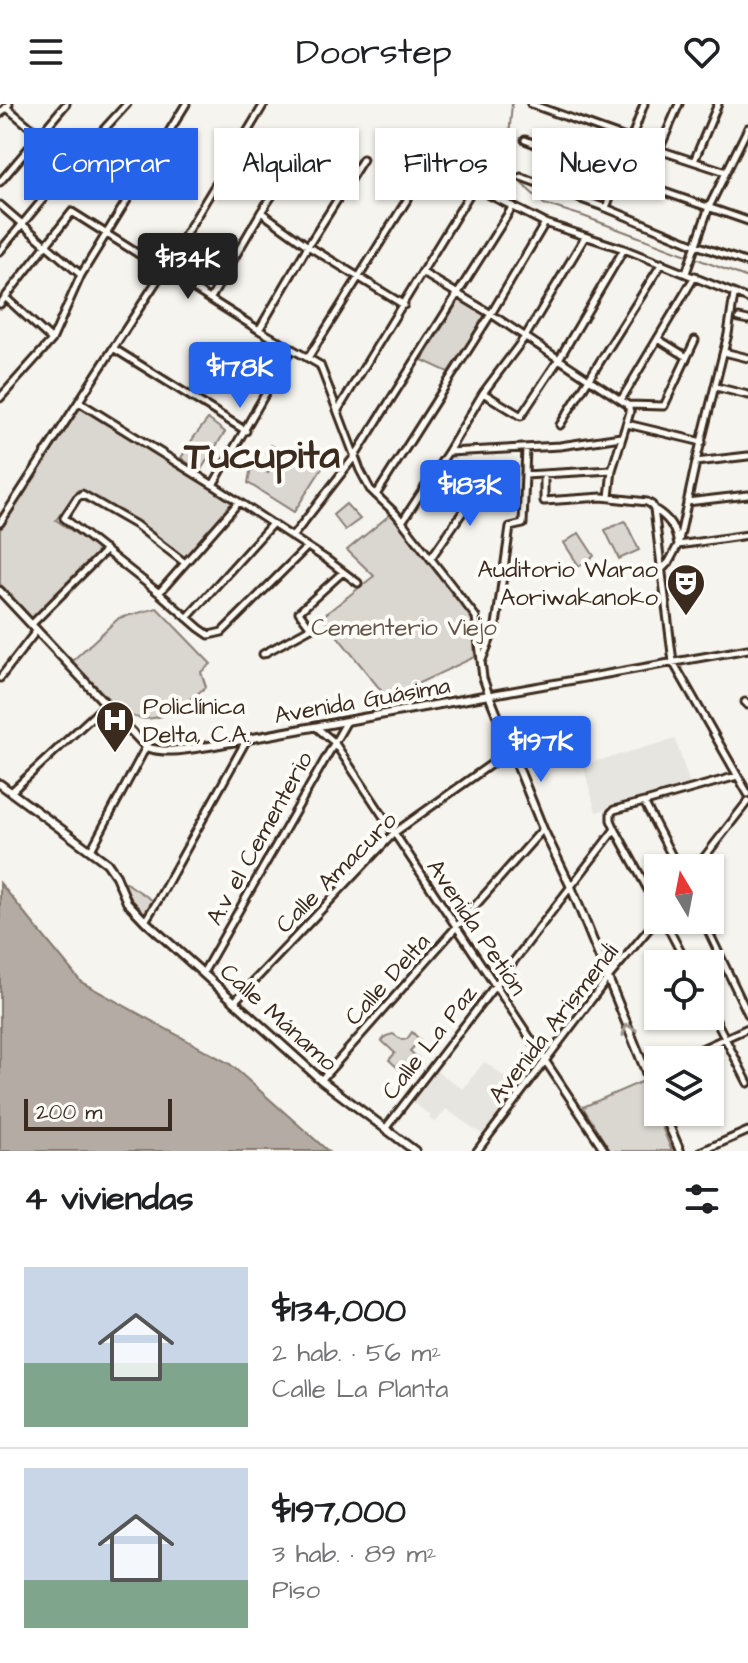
<!DOCTYPE html>
<html lang="es">
<meta charset="utf-8">
<style>
body{margin:0;font-family:"Architects Daughter",sans-serif;background:#f6f6f6;color:#202124;height:100vh;display:flex;flex-direction:column;font-size:30px;white-space:nowrap}
*{box-sizing:border-box;margin:0}
p{font-size:26px;color:#757577}
.icon{flex:none;width:44px;height:44px;fill:none;stroke:currentColor;stroke-width:2;stroke-linecap:round;stroke-linejoin:round}
.map{position:relative;height:1047px;overflow:hidden}
.sheet{display:flex;flex-direction:column;background:#fff;flex:1}
.sheet>*{flex:none}
.hud{position:absolute;left:24px;top:24px;width:700px;height:72px;display:flex;gap:16px}
.needle{width:52px;rotate:350deg}
.controls{position:absolute;left:644px;top:750px;display:grid;gap:16px}
.controls a{display:grid;place-items:center;width:80px;height:80px;border-radius:0px;background:#fff;box-shadow:0 2px 6px #0004;font-size:40px}
.scale{position:absolute;left:24px;bottom:20px;width:148px;box-sizing:border-box;padding-left:8px;border:4px solid #3b2a1e;border-top:0;font-size:22px;line-height:28px;white-space:nowrap;color:#3b2a1e;-webkit-text-stroke:6px #fdfcf7;paint-order:stroke}
.price{position:absolute;translate:-50% -68px;padding:0 18px;border-radius:8px;background:#2563eb;color:#fff;font-size:26px;line-height:52px;filter:drop-shadow(0 2px 4px #0008)}
.price::after{content:'';position:absolute;left:50%;top:48px;width:24px;height:18px;margin-left:-12px;background:inherit;clip-path:polygon(0 0,100% 0,50% 100%)}
.price.on{background:#222;color:#fff}
ul{padding:0;list-style:none}
li{display:flex;align-items:center;gap:24px;height:200px;padding:0 24px}
li+li{border-top:2px solid #e0e0e0}
li span{display:grid;place-items:center;flex:none;width:224px;height:160px;border-radius:0px;color:#555}
li>.icon{margin-inline-start:auto}
span .icon{width:96px;height:96px;fill:#fffc;stroke-width:1}
li b{font-size:34px}
h2{display:flex;justify-content:space-between;align-items:center;height:96px;padding:0 24px;font-size:34px}
.tag{padding:0 28px;border-radius:0px;background:#fff;box-shadow:0 2px 6px #0004;font-size:28px;line-height:72px}
.tag.on{background:#2563eb;color:#fff}
header{display:flex;justify-content:space-between;align-items:center;height:104px;padding:0 24px;background:#fff;font-size:36px;font-weight:600}
.map>svg:first-child{display:block}
.built{fill:#e7e5df}
.green{fill:#dad6d0;stroke:#8a8077;stroke-width:2}
.water{fill:#b4aca4;stroke:#84786e;stroke-width:2}
.lines{fill:none;stroke-linecap:round;stroke-linejoin:round}
.stream{stroke:#84786e;stroke-width:2}
.minor-casing{stroke:#3b2a1e;stroke-width:11}
.major-casing{stroke:#3b2a1e;stroke-width:12}
.minor{stroke:#fdfcf7;stroke-width:5}
.major{stroke:#fdfcf7;stroke-width:6}
.oneway{stroke:#9c938a}
.labels{text-anchor:middle;stroke-width:8;stroke-linejoin:round;paint-order:stroke}
.poi-label{font-size:24px;fill:#3b2a1e;stroke:#fdfcf7;text-anchor:end}
.park-label{font-size:24px;fill:#63554a;stroke:#fdfcf7}
.street-label{font-size:24px;fill:#3b2a1e;stroke:#fdfcf7}
.town-label{font-size:40px;font-weight:bold;fill:#3b2a1e;stroke:#fdfcf7}
</style>
<header><svg class="icon" aria-label="menu" viewBox="0 0 24 24"><path d="M4 6h16M4 12h16M4 18h16"/></svg>Doorstep<svg class="icon" aria-label="heart" viewBox="0 0 24 24"><path d="M12 20l-8-8c-3-5 5-10 8-4 3-6 11-1 8 4z"/></svg></header>
<div class="map">
<svg width="748" height="1047" viewBox="0 0 748 1047">
<rect width="100%" height="100%" fill="#f5f4ee"/>
<filter id="ink" filterUnits="userSpaceOnUse"><feTurbulence type="fractalNoise" baseFrequency=".0125" numOctaves="2"/><feDisplacementMap in="SourceGraphic" scale="16" xChannelSelector="R" yChannelSelector="G"/><feConvolveMatrix kernelMatrix="1 2 1 2 8 2 1 2 1" color-interpolation-filters="sRGB"/></filter>
<g filter="url(#ink)">
<path class="built" d="M675,635L691,683L596,708L583,661Z
M484,958L521,984L484,1032L446,1005L435,1019L429,1014L430,1011L411,997L434,965L463,985Z"/>
<path class="green" d="M459,196L486,212L448,268L422,256Z
M80,304L233,398L184,454L138,419L78,386L56,416L100,446L32,514L0,480V426Z
M208,315L225,328L200,367L181,354L194,333Z
M271,341L302,360L314,342L326,358L294,408L248,379L252,358L268,369L277,356L266,349Z
M346,400L360,415L345,426L333,411Z
M391,410L472,513L475,553L387,594L322,513L374,472L347,446Z
M625,417L639,446L619,455L605,426Z
M579,429L594,452L579,462L564,439Z
M157,504L211,560L201,568L206,583C178,604 154,628 119,606L72,557L119,514Z
M116,772L155,798L145,817L127,798Z
M412,928L420,936L410,947L418,954L414,959L409,956L400,966L389,956L395,949L382,937L386,932L393,930L402,936L407,935Z
M643,977L672,1047H609L583,1003Z"/>
<path class="water" d="M0,779L81,878L230,960L328,1047H0Z"/>
<g class="lines">
<path class="stream" d="M512,0L507,54L510,69L544,100L583,112L748,174"/>
<g class="minor-casing">
<path id="minor" d="M531,0L659,46L726,68
M6,3L73,59
M0,10L9,0
M525,36L618,72L748,117
M659,46L679,0
M694,57L718,0
M521,73L606,104L696,141L748,159
M0,78L66,0
M0,101L81,171
M606,104L644,0
M261,108L308,142L404,201
M0,147L73,59L127,0
M423,169L491,210L628,301L664,302L695,236
M686,169L709,103L748,24
M5,193L52,236
M211,194L261,108L310,35
M0,200L72,108L259,226L320,261L360,366L370,385L396,410L476,513L483,574L489,591L748,545
M739,214L748,216
M259,226L308,142L363,55
M658,235L687,253
M113,244L246,327
M724,248L748,254
M308,254L427,64L474,83L545,119L624,145L748,195
M716,283L748,291
M483,289L521,312L559,255L624,145
M0,294L52,236L81,171L186,0
M621,296L695,172
M79,298L213,381L326,455L358,479
M338,306L474,83
M627,320L702,338
M560,321L662,159
M449,348L560,342L621,333
M696,358L748,352
M544,370V397L602,393L647,398L652,401L654,405C669,414 675,423 678,441L748,431
M525,371L612,366
M213,381L291,245
M376,391L491,210L545,119
M609,393L612,366L630,308L628,301
M687,398L748,391
M654,405L673,558L748,690
M402,418L448,348L483,289L525,233L585,133
M0,419L164,166L264,0
M292,433L355,352L513,102
M431,454L484,377
M185,459L136,421L82,390L77,394L64,414L159,489L199,524L209,531L222,528L307,443
M660,467L669,458L678,441L696,358L728,230L734,191
M159,489L238,399
M187,514L272,420
M32,520L106,446
M263,550L311,524L299,508L343,468
M482,556L496,521L510,423L523,420L526,344
M0,574L37,526
M745,598L748,601
M316,623L334,638L605,1047
M11,688L106,600
M642,699L737,672
M615,725L658,804
M91,746L146,643
M696,764L748,697
M664,816L687,860
M703,816L748,910
M145,817L157,798L247,635
M203,869L347,617
M234,898L394,729L511,646
M710,905L748,979
M677,956L748,924
M646,970L658,965
M321,976L543,725
M385,1025L615,725L611,716V709L614,706L644,698L678,764
M477,1047L607,875L658,814
M702,1047L748,1027"/>
</g>
<g class="major-casing">
<path id="major" d="M0,487L146,643C166,650 188,645 209,642L489,591L543,725L571,783L658,997
M0,680L107,759L116,772L127,798L145,817L321,976L415,1047
M663,1008L680,1047"/>
</g>
<use href="#minor" class="minor"/>
<use href="#major" class="major"/>
</g>
<defs><path id="oneway-chevron" d="M-2-3.5L2.5 0L-2 3.5" fill="none" stroke-width="1.6" stroke-linecap="round" stroke-linejoin="round" transform="scale(2)"/></defs>
<use class="oneway" href="#oneway-chevron" transform="translate(628 925) rotate(-112)"/>
</g>
<defs>
<g id="theatre-pin" transform="scale(2)"><path d="M0 17L-7.5 6A9.5 9.5 0 1 1 7.5 6Z" fill="#3b2a1e" stroke="#fdfcf7"/><path d="M-5-5.5Q0-4 5-5.5V0Q5 5 0 6Q-5 5-5 0ZM-3.3-2.5H-1v1.5H-3.3ZM1-2.5H3.3v1.5H1ZM-2.8 1Q0 5.5 2.8 1Z" fill="#fff"/></g>
<g id="hospital-pin" transform="scale(2)"><path d="M0 17L-7.5 6A9.5 9.5 0 1 1 7.5 6Z" fill="#3b2a1e" stroke="#fdfcf7"/><path d="M-5-5h3v3.5h4V-5h3V5h-3V1.5h-4V5h-3Z" fill="#fff"/></g>
</defs>
<g fill-rule="evenodd">
<use href="#theatre-pin" x="686" y="479"/>
<use href="#hospital-pin" x="115" y="616"/>
</g>
<g class="labels">
<g class="poi-label">
<text x="658" y="473">Auditorio Warao<tspan x="658" dy="28">Aoriwakanoko</tspan></text>
<text x="143" y="610" text-anchor="start">Policlínica<tspan x="143" dy="28">Delta, C.A.</tspan></text>
</g>
<g class="park-label">
<text x="404" y="531">Cementerio Viejo</text>
</g>
<g class="street-label">
<text transform="translate(362 596) rotate(-10)" y="8">Avenida Guásima</text>
<text transform="translate(259 734) rotate(-61)" y="8">A.v el Cementerio</text>
<text transform="translate(336 768) rotate(-45)" y="8">Calle Amacuro</text>
<text transform="translate(477 823) rotate(56)" y="8">Avenida Petión</text>
<text transform="translate(387 875) rotate(-48)" y="8">Calle Delta</text>
<text transform="translate(279 913) rotate(42)" y="8">Calle Mánamo</text>
<text transform="translate(553 919) rotate(-52)" y="8">Avenida Arismendi</text>
<text transform="translate(429 938) rotate(-52)" y="8">Calle La Paz</text>
</g>
<g class="town-label">
<text x="262" y="364">Tucupita</text>
</g>
</g>
</svg>
<div class="controls">
<a><svg class="needle" viewBox="-14 -14 28 28"><path d="M0-13l5 13h-10z" fill="#e53935"/><path d="M0 13l5-13h-10z" fill="#757577"/></svg></a>
<a><svg class="icon" aria-label="locate" viewBox="0 0 24 24"><circle cx="12" cy="12" r="6"/><path d="M12 2v4M12 18v4M2 12h4M18 12h4"/></svg></a>
<a><svg class="icon" aria-label="layers" viewBox="0 0 24 24"><path d="M12 4l9 5-9 5-9-5zM3 14l9 5 9-5"/></svg></a>
</div>
<div class="scale">200 m</div>
<b class="price on" style="left:188px;top:197px">$134K</b>
<b class="price" style="left:240px;top:306px">$178K</b>
<b class="price" style="left:470px;top:424px">$183K</b>
<b class="price" style="left:541px;top:680px">$197K</b>
<div class="hud">
<a class="tag on">Comprar</a>
<a class="tag">Alquilar</a>
<a class="tag">Filtros</a>
<a class="tag">Nuevo</a>
</div>
</div>
<section class="sheet">
<h2>4 viviendas<svg class="icon" aria-label="filters" viewBox="0 0 24 24"><path d="M4 7h16M4 17h16"/><circle cx="9" cy="7" r="2"/><circle cx="15" cy="17" r="2"/></svg></h2>
<ul>
<li><span style="background:linear-gradient(#c9d6e8 60%,#7fa58c 0)"><svg class="icon" aria-label="home" viewBox="0 0 24 24"><path d="M3 11l9-7 9 7M6 9v11h12V9"/></svg></span><div><b>$134,000</b><p>2 hab. · 56 m²</p><p>Calle La Planta</p></div></li>
<li><span style="background:linear-gradient(#c9d6e8 70%,#7fa58c 0)"><svg class="icon" aria-label="home" viewBox="0 0 24 24"><path d="M3 11l9-7 9 7M6 9v11h12V9"/></svg></span><div><b>$197,000</b><p>3 hab. · 89 m²</p><p>Piso</p></div></li>
</ul>
</section>
